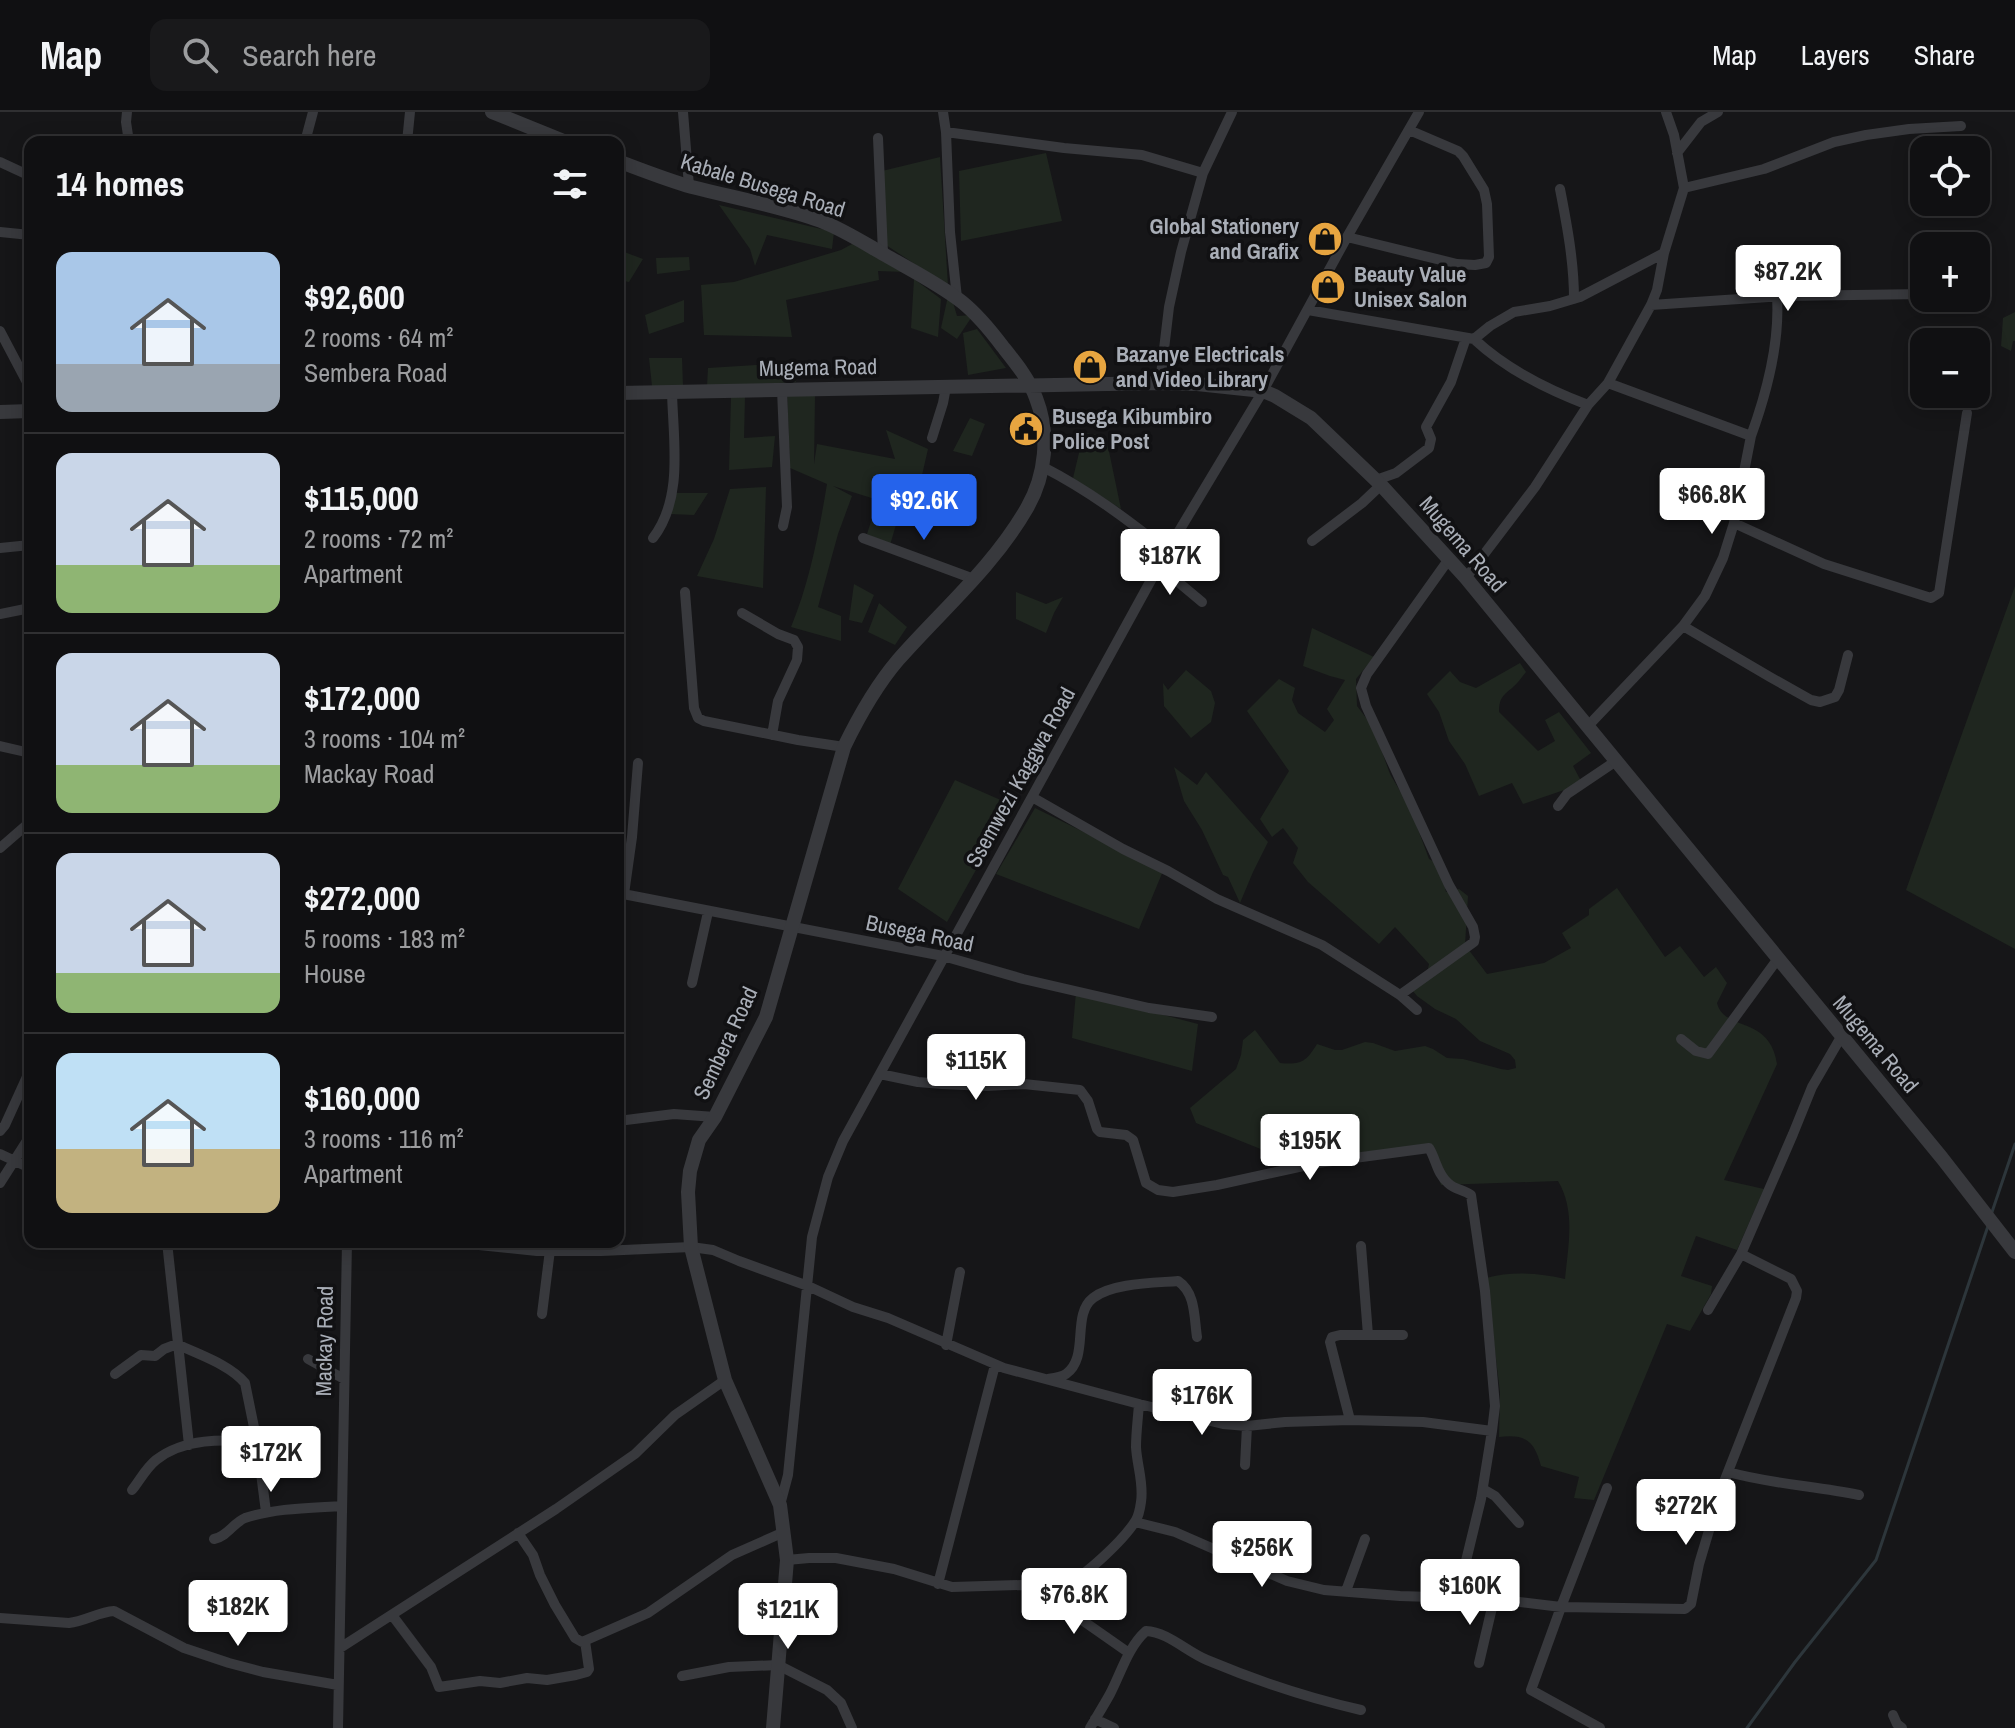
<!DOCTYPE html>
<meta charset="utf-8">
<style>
body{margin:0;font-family:"Archivo Narrow",sans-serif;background:#19191b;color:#f1f3f6;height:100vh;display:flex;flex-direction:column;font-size:30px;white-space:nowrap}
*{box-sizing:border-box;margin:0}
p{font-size:26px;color:#9c9d9f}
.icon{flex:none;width:44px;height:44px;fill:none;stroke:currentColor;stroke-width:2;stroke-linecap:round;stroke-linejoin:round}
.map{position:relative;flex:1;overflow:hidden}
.sheet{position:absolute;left:24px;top:24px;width:600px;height:1112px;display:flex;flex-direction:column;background:#101012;border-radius:16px;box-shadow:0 4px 20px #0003,0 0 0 2px #303032}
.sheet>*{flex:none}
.buttons{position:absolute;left:1910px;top:24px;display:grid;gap:16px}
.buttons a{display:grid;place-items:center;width:80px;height:80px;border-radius:16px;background:#101012;box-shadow:0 4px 20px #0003,0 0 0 2px #303032;font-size:40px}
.price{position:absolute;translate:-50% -68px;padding:0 18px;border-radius:8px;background:#fff;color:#222;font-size:26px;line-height:52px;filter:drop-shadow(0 2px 4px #0008)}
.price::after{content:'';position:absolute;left:50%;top:48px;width:24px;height:18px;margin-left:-12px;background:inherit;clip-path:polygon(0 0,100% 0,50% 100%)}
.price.on{background:#2563eb;color:#fff}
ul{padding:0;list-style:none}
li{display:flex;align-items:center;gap:24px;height:200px;padding:0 32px}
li+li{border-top:2px solid #303032}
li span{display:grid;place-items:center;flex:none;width:224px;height:160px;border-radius:16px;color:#555}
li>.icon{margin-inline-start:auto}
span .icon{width:96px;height:96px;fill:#fffc;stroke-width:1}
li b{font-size:34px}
h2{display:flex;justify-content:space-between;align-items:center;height:96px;padding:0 32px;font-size:34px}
header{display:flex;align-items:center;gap:48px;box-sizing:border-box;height:112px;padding:0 40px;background:#101012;border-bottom:2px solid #303032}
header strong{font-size:38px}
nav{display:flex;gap:44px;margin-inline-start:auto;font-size:28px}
.search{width:560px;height:72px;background:#19191b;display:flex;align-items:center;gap:20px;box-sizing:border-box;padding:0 28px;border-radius:16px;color:#9c9d9f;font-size:30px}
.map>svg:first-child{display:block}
.green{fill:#1f261f}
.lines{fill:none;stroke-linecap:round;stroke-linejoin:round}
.stream{stroke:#2d363b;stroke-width:3}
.minor{stroke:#38393d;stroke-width:10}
.tertiary{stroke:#38393d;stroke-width:14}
.labels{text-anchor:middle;stroke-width:7;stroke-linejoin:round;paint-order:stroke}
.street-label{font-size:22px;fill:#a9aeb7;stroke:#111113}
.poi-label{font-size:22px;font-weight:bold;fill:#a9aeb7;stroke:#111113;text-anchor:start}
</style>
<header>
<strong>Map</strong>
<div class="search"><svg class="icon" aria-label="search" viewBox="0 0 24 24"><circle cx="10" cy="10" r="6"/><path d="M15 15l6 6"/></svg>Search here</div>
<nav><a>Map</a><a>Layers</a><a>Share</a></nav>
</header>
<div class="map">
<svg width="2015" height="1616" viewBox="0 0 2015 1616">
<rect width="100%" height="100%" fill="#161618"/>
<path class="green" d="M1046,41L1062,109L961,129L959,59Z
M940,45L948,174L886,133L882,59Z
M719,93L834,120L832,137L767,123L755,154L750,137Z
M854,131L905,160L878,159L879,168L786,188L792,225L704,223L701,173L734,170L841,138Z
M619,138L643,147L629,170L618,168Z
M689,145L690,158L657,162L656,146Z
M914,167L941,187L938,225L911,216Z
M948,184L952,187L957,204L973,203L957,227L941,216Z
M684,188V210L649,222L645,203Z
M2015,200V229H2013L2011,239L2001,234L2003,206Z
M977,217L1006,256L968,263L963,221Z
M649,246H682L683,274H652Z
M789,251L796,270L707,275L708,256Z
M787,278L815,284L814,352L817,332L895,347L886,318L928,337L915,394L924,379L948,388L936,407L901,396L890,433L867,422L878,388L833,374L852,384L838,422L818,495L841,504V529L791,515C810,469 819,420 827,372L790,356Z
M731,285H745L744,326L775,324L772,355L729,358Z
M970,306L985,312L972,344L953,339Z
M1084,320L1106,325L1121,397L1073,366Z
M766,375L763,476L697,464L714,427L730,377Z
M676,381H708L694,403L670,402Z
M959,382L974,385L967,410L949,405Z
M854,472L874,483L862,511L849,508Z
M2015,474V837L1906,778Z
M1016,480L1046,492L1063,485L1054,501L1046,521L1016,507Z
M879,491L907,515L895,533L868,520Z
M1312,516L1374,545L1356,567L1357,594L1373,615L1390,662L1410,696L1429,747L1439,752L1446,780L1459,777L1468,784L1465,833L1487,862L1544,851L1571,836L1562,821L1589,803V797L1617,776L1665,845L1680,834L1704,865L1716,855L1727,871L1717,891C1724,920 1770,903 1777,952L1724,1068L1764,1077L1737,1138L1696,1124L1681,1164L1712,1174L1711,1182L1690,1219L1667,1212L1594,1388L1574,1386L1579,1365L1541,1354C1534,1328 1525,1322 1499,1325L1500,1280L1486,1166C1512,1159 1539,1161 1565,1167C1568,1134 1576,1099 1558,1069L1441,1073L1431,1039L1368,1043L1268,1040L1196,1011L1190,996L1236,957L1241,943L1243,928L1255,918L1280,951C1301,953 1306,950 1317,932L1335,938H1342L1365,930L1373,931L1395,939L1425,934L1433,937L1447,946L1463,947L1501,957L1508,958L1516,956L1515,948L1510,942L1480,929L1456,907L1435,897L1417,884L1412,878L1426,866L1429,852L1395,815L1379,832L1308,770L1293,751L1298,736L1283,716L1272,725L1260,707L1289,659L1247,599L1279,567L1295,576L1292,588L1298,601L1325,620L1334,608L1327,597L1345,568L1330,564L1303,554Z
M1520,551L1526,560C1522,565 1517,572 1512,576C1502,584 1499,587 1499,600L1538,639L1555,629L1545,608L1559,600L1591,641L1573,654L1581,669L1570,676L1523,692L1512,671L1479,684L1465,652L1449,629L1439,600L1427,582L1450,559L1460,570L1476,576Z
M1186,558L1211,579L1215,591L1211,610L1191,626L1164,594L1163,571L1168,578Z
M1174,655L1197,673L1206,660L1268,730L1253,760L1240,791L1228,765L1223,763L1202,718L1184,689Z
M955,668L1012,693L947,810L898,777Z
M1035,696L1163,759L1139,817L996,762Z
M1076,880L1198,912L1192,959L1072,926Z"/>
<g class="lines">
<path class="stream" d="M1991,1103L2015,1032
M1747,1616L1795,1550L1876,1448L1988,1114"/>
<path class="minor" d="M127,0L126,10L129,30
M683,0L689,74
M943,0L946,20L950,120L957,186
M946,20L1064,36L1142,43L1203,61
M878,26L883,141
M305,30L313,0
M407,30L410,0
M1677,41L1701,10L1718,0
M0,50L28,63
M1684,76L1764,57L1834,30L1866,23L1909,17L1961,14
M1560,77C1567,113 1574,150 1574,187
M0,120L30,123
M1347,125L1457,152L1475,153L1486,151L1489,145L1487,92L1484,78L1463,44L1458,39L1409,18
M1651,193L1785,184L1924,182
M1308,198L1474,227C1506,257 1548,278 1588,293
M0,219L30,276
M1474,227L1490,214L1514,200L1550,194L1580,185L1664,141
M1160,271L1169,195L1181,140L1203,61L1232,0
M782,278L787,395L783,414
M1751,324C1767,280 1780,232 1777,185
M932,326L943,291L946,275
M1043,355C1088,378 1127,407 1167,439
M1376,368L1396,361L1429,336L1431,327L1426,315L1451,270L1466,226
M1734,411L1824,452L1931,486L1939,481L1967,301
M653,426C684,386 673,327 672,280
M863,426L974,467
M1312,429L1362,391L1381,373
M0,436L30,433
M1159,454L1202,490
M1466,466L1535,375L1588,293L1608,271L1651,193L1657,178L1664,141L1684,76L1674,23L1666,0
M685,480L694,596L698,606L704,609L798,628L844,635
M742,501L778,522L794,528L798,535L797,548L778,589L772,623
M0,502L30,496
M1683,514L1770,565L1811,588L1820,590L1835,585L1839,578L1848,543
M1587,615L1683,514L1705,484L1723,446L1734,411L1751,324L1608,271
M0,634L30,641
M1032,685L1123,737L1168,759L1217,787L1322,833L1400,883L1417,898
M1558,694L1567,682L1616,649
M0,736L30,710
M618,781L943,844L1023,867L1149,896L1212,905
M624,782L632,725L638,651
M692,871L708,800
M1400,883L1474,830L1475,825L1473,815L1449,773L1366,594L1361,576L1367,562L1449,447
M1681,927L1696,939L1708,942L1777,848
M880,962L918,970L942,972L987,974L1024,972L1080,978L1088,989L1097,1017L1100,1020L1126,1023L1133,1028L1146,1071L1158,1078L1173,1080L1217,1073L1317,1051L1429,1036C1436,1047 1437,1062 1448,1071C1455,1078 1463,1077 1471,1083L1485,1179L1495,1294L1492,1319
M618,1009L674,1002L715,1005
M0,1019L5,1013L30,958
M0,1042L30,1056
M0,1071L30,1024
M167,1130L189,1333
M479,1133L537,1139H601L691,1135L713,1138L739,1149L808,1174L853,1195L888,1206L1004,1256L1139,1292L1223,1312L1247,1314L1285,1310L1350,1308L1423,1310L1492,1319L1481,1387L1457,1486
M1361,1134L1368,1223
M1708,1198L1741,1142L1793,1022L1812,975L1841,925
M542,1202L551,1130
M946,1233L960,1160
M308,1247L344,1267
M115,1262L141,1243L155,1244L164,1237L177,1232C199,1243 229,1252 245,1271L257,1330
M1048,1267C1054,1266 1061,1265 1066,1262C1090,1245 1071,1203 1093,1186C1112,1171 1154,1171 1178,1169C1196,1181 1194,1206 1197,1225
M1350,1308L1330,1230L1332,1225L1340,1223H1403
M1245,1353L1247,1314
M1728,1360C1771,1372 1815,1374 1859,1383
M1483,1377L1495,1384L1519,1411
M132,1378C140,1368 146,1356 156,1348C184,1326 223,1327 257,1330L266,1400
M780,1393L788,1363L812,1125L828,1065L843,1029L1167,439L1263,279L1347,125L1419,0
M1135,1410L1175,1420L1287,1469L1324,1478L1400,1484L1494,1487L1561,1495L1685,1497L1691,1492L1699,1452L1722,1375L1796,1186L1797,1179L1791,1167L1741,1142
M518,1421L533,1443L540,1463L555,1493L575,1526L582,1530L648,1501L732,1443L784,1420
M214,1427C228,1424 233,1411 245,1406C276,1396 309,1396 341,1394
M787,1448L809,1446H836L894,1457L952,1475L1022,1473L1039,1478L1129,1541
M938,1472L995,1253
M1039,1478C1047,1478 1056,1478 1063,1475C1084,1465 1124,1428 1136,1408C1139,1403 1140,1397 1141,1390C1144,1371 1137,1354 1136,1335C1136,1321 1138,1306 1139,1292
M1346,1479L1365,1427
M392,1503L431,1555L439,1575L480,1569L500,1571L527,1566L547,1568L576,1563L587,1560L589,1557L585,1529
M0,1506L69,1511C85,1509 99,1500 114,1499L184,1536L229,1551L263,1560L338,1573
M340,1536L556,1397L635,1342L675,1303L725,1268
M1479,1551L1494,1487
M682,1564L729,1555L778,1553L827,1578L841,1591L852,1616
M1893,1603L1897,1612L1902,1616
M1095,1607L1114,1616
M338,1616L347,1130
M1090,1616C1097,1604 1104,1593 1110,1582C1121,1561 1128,1535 1146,1519C1168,1520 1187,1540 1207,1548C1257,1569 1308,1586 1361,1598
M1600,1616L1531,1578L1561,1495L1607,1376"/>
<path class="tertiary" d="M492,0L566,30
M618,49C642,58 667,68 692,75C735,86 779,94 821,109C844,118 864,131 885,143C911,158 939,172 962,190C978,203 991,219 1003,235C1015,250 1029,267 1036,286C1050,322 1046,363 1027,396C993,455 942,498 898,548C875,575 859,604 844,635L766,905L715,1005L699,1028L690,1059L688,1080L691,1135L725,1268L780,1393L787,1448L773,1616
M618,281L1160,271L1197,272L1263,279L1275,284L1311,306L1381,373L1466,466L1942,1046L2015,1140
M0,300L30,299"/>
</g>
<defs>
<g id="shop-disc" transform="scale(1.8)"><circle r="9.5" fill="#e7a540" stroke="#111113"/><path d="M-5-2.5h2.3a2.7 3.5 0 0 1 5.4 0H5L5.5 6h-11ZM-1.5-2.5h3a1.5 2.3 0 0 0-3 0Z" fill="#111"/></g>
<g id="civic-disc" transform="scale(1.8)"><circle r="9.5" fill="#e7a540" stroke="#111113"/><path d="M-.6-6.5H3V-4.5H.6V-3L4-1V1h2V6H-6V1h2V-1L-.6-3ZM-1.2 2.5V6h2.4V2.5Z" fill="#111"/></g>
</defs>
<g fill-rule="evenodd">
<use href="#shop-disc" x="1325" y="127"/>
<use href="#shop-disc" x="1328" y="175"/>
<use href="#shop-disc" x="1090" y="255"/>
<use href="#civic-disc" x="1026" y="317"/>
</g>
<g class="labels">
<g class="street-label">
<text transform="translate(763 73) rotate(17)" y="8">Kabale Busega Road</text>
<text transform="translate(818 255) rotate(-1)" y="8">Mugema Road</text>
<text transform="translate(1463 432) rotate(49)" y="8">Mugema Road</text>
<text transform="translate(1020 665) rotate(-61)" y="8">Ssemwezi Kaggwa Road</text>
<text transform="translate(920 821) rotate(12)" y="8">Busega Road</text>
<text transform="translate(725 931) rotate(-65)" y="8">Sembera Road</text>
<text transform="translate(1876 932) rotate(50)" y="8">Mugema Road</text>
<text transform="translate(324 1229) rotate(-89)" y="8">Mackay Road</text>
</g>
<g class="poi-label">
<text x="1299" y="122" text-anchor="end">Global Stationery<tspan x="1299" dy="25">and Grafix</tspan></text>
<text x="1354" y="170">Beauty Value<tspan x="1354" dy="25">Unisex Salon</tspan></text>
<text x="1116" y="250">Bazanye Electricals<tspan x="1116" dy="25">and Video Library</tspan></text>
<text x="1052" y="312">Busega Kibumbiro<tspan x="1052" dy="25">Police Post</tspan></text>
</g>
</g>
</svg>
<div class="buttons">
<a><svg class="icon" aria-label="locate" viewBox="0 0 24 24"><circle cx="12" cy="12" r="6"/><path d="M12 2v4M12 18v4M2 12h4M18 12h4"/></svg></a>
<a>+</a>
<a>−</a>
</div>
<b class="price" style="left:1788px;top:201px">$87.2K</b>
<b class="price" style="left:1712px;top:424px">$66.8K</b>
<b class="price on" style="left:924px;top:430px">$92.6K</b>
<b class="price" style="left:1170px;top:485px">$187K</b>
<b class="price" style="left:976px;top:990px">$115K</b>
<b class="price" style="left:1310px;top:1070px">$195K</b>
<b class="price" style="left:1202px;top:1325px">$176K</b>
<b class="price" style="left:271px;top:1382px">$172K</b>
<b class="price" style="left:1686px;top:1435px">$272K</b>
<b class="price" style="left:1262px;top:1477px">$256K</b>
<b class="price" style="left:1470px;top:1515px">$160K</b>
<b class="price" style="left:1074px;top:1524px">$76.8K</b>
<b class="price" style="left:238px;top:1536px">$182K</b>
<b class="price" style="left:788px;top:1539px">$121K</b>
<section class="sheet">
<h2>14 homes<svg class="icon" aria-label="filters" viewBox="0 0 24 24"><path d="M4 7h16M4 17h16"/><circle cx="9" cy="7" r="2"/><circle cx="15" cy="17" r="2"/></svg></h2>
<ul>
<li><span style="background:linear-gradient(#a9c7e8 70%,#9aa5b1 0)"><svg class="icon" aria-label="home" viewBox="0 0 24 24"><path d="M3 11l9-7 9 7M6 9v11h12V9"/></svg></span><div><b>$92,600</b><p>2 rooms · 64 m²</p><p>Sembera Road</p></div></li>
<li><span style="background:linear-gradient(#c9d6e8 70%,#8fb573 0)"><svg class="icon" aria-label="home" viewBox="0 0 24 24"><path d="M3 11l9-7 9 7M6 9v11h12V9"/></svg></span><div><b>$115,000</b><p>2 rooms · 72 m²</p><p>Apartment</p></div></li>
<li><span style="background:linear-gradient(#c9d6e8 70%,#8fb573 0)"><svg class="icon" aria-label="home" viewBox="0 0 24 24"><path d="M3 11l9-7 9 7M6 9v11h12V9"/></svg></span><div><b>$172,000</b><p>3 rooms · 104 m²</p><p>Mackay Road</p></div></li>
<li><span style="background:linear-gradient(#c9d6e8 75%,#8fb573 0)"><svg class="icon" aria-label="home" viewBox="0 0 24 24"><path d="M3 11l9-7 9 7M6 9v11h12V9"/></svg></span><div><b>$272,000</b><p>5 rooms · 183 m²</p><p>House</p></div></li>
<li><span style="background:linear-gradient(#bfe0f5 60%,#c2b280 0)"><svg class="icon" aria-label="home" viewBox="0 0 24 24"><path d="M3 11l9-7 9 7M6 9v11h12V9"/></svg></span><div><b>$160,000</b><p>3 rooms · 116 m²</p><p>Apartment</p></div></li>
</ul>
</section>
</div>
